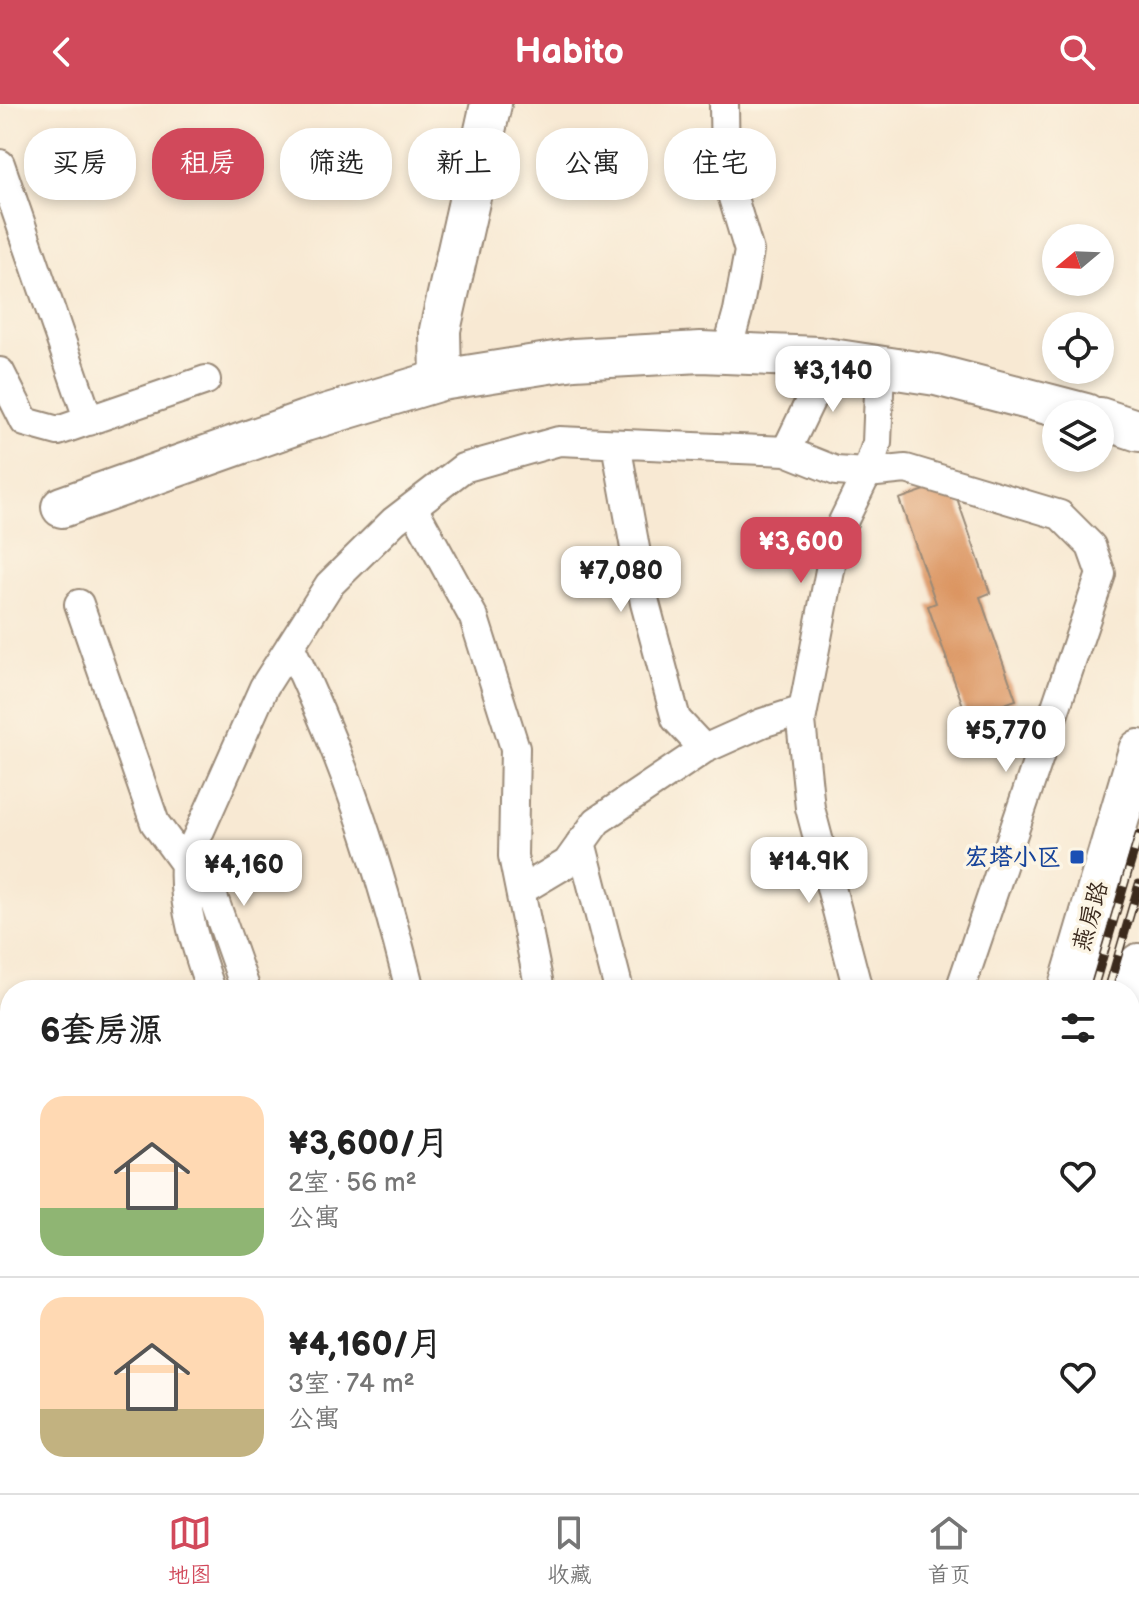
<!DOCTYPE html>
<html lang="zh">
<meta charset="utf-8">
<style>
body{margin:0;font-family:"Balsamiq Sans","LXGW WenKai TC",sans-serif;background:#f2f2f2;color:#222;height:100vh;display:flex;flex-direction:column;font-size:30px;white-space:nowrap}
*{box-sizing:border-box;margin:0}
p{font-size:26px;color:#767676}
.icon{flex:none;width:44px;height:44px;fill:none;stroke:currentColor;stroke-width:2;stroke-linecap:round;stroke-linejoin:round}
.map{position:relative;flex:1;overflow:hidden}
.side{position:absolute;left:0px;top:876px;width:1140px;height:514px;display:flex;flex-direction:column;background:#fff;border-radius:32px 32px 0 0;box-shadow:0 4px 12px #0003}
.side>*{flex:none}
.top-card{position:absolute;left:24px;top:24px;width:1092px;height:72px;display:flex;gap:16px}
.needle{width:52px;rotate:251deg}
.fabs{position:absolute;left:1042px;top:120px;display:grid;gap:16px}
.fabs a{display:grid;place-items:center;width:72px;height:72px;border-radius:50%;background:#fff;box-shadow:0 4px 12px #0003;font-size:40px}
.price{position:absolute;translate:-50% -68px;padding:0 18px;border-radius:16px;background:#fff;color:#222;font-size:26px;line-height:52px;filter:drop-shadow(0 2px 4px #0008)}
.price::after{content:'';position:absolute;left:50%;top:48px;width:24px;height:18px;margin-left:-12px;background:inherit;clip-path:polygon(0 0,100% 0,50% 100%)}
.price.selected{background:#d1495b;color:#fff}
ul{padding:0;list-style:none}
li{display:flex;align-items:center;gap:24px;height:200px;padding:0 40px}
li+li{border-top:2px solid #e0e0e0}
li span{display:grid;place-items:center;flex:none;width:224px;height:160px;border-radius:24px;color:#555}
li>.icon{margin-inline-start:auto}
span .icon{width:96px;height:96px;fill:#fffc;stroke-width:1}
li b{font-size:34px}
h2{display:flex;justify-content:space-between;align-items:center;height:96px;padding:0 40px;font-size:34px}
.chip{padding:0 28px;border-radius:32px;background:#fff;box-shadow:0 4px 12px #0003;font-size:28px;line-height:72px}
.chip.selected{background:#d1495b;color:#fff}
header{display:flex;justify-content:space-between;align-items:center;height:104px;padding:0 40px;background:#d1495b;color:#fff;font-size:36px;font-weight:600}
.dock{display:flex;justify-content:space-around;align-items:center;height:112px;border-top:2px solid #e0e0e0;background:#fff;font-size:22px;color:#767676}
.dock a{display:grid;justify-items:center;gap:4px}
.dock .selected{color:#d1495b}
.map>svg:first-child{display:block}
.building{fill:#db9461}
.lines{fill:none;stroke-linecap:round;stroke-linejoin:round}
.street-casing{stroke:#9a8a78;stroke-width:32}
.secondary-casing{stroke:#9a8a78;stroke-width:44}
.street{stroke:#fff;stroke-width:28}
.secondary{stroke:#fff;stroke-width:40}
.rail-casing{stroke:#3b2a1e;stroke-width:9}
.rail{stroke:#fcf5e5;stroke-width:6;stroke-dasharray:18;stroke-linecap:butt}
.transit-dot{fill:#1a4fb4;stroke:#fcf5e5;stroke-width:3}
.labels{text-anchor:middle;stroke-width:7;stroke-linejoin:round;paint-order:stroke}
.transit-label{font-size:24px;font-weight:bold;fill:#164399;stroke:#fcf5e5;text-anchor:end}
.street-label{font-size:24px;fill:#3b2a1e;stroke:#fcf5e5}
</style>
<header><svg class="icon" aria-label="back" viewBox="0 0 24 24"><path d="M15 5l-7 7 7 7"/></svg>Habito<svg class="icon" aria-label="search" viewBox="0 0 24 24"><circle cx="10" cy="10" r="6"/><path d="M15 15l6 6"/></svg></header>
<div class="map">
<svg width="1139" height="1389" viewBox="0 0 1139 1389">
<rect width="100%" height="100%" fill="#fcf5e5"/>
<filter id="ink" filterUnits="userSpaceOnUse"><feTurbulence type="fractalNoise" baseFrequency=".0125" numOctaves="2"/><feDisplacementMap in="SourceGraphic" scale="16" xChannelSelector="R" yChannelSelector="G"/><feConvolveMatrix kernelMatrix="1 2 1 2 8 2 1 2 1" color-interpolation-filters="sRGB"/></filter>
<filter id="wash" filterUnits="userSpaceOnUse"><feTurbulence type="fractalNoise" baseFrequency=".006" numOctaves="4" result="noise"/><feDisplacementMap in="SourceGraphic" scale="32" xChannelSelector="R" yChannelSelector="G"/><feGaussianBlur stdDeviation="1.8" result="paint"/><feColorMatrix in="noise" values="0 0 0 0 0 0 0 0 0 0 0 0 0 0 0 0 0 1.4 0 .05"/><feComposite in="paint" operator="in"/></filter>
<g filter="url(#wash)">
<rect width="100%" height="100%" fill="#f8e9d3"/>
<g id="blocks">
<path class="building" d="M951,377L990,489L980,493L1016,596L967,613L928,502L936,499L899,395Z"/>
</g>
</g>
<g filter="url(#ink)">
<use href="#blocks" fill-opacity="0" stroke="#9a8a78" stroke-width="2"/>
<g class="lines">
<g class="street-casing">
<path id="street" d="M724,0L725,67L749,147L738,207L726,250
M0,60L89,317
M0,268L25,318L58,327L206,276
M616,340L645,499L676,615L704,645
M786,347L811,295L818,253
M413,403L474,514L515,644L513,752L540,886
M79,500L155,719L185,760
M290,542C345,656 380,764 410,886
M581,738L619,886
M194,739L246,886
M520,787L567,759L597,717L704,645L762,619L803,606
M211,886C197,846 182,802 185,760L264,583L329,481L394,417L463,364L559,337L786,347L836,367L867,369L906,365L1060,411L1091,442L1101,470L960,886
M858,886L810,704L801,617L837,430L867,369L877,339L880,263
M0,974L10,981
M0,1038H10
M1130,1165L1139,1168
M130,1380V1389
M355,1380L356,1389
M393,1380L396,1389
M704,1380L707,1389
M1081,1380L1117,1389
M514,1389L520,1380
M813,1389L816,1380"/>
</g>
<g class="secondary-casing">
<path id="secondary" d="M441,276L440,226L491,0
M1100,314L1139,327
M62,403L305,317L441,276L574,255L701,248L818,253L936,271L1086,310
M1068,886L1139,646
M1130,889L1139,860
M912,1389L915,1380
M980,1389L983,1380"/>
</g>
<use href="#street" class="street"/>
<use href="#secondary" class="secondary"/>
<g class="rail-casing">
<path id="rail" d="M1093,886L1139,731
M1108,886L1139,780
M938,1389L940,1380
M954,1389L957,1380"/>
</g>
<use href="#rail" class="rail"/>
</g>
</g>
<rect class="transit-dot" x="1069" y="745" width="16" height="16" rx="4"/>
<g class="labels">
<g class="transit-label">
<text x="1061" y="761">宏塔小区</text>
</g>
<g class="street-label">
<text transform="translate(1090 812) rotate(-74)" y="8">燕房路</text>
</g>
</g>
</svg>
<div class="fabs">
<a><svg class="needle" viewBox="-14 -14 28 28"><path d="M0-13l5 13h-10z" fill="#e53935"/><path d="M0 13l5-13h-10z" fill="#767676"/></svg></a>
<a><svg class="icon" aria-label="locate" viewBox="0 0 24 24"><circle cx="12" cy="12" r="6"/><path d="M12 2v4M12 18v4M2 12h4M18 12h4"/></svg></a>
<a><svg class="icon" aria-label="layers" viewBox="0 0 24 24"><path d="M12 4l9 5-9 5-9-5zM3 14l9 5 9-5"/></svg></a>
</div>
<b class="price" style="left:833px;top:310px">¥3,140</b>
<b class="price selected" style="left:801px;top:481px">¥3,600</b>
<b class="price" style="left:621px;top:510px">¥7,080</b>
<b class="price" style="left:1006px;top:670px">¥5,770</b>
<b class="price" style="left:809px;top:801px">¥14.9K</b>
<b class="price" style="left:244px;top:804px">¥4,160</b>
<div class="top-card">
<a class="chip">买房</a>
<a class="chip selected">租房</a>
<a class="chip">筛选</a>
<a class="chip">新上</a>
<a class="chip">公寓</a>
<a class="chip">住宅</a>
</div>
<section class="side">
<h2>6套房源<svg class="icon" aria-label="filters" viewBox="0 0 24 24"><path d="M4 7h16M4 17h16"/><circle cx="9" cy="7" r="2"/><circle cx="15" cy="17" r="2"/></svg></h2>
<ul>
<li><span style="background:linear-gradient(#ffd9b3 70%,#8fb573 0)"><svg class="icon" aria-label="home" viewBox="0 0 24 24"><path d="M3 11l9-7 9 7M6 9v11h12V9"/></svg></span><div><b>¥3,600/月</b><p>2室 · 56 m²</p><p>公寓</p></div><svg class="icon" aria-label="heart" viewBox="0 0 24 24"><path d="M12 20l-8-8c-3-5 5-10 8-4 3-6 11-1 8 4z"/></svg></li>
<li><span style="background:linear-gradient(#ffd9b3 70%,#c2b280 0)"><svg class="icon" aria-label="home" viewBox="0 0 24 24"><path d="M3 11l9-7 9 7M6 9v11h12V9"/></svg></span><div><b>¥4,160/月</b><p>3室 · 74 m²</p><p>公寓</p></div><svg class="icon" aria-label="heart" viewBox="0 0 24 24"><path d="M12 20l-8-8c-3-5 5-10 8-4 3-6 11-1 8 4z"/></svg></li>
</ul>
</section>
</div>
<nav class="dock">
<a class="selected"><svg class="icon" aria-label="map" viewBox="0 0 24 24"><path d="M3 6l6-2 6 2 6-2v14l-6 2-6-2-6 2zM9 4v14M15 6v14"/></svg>地图</a>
<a><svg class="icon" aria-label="saved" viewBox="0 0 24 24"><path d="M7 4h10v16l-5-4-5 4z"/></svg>收藏</a>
<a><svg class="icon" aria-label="home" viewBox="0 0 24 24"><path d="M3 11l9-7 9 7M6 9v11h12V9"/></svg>首页</a>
</nav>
